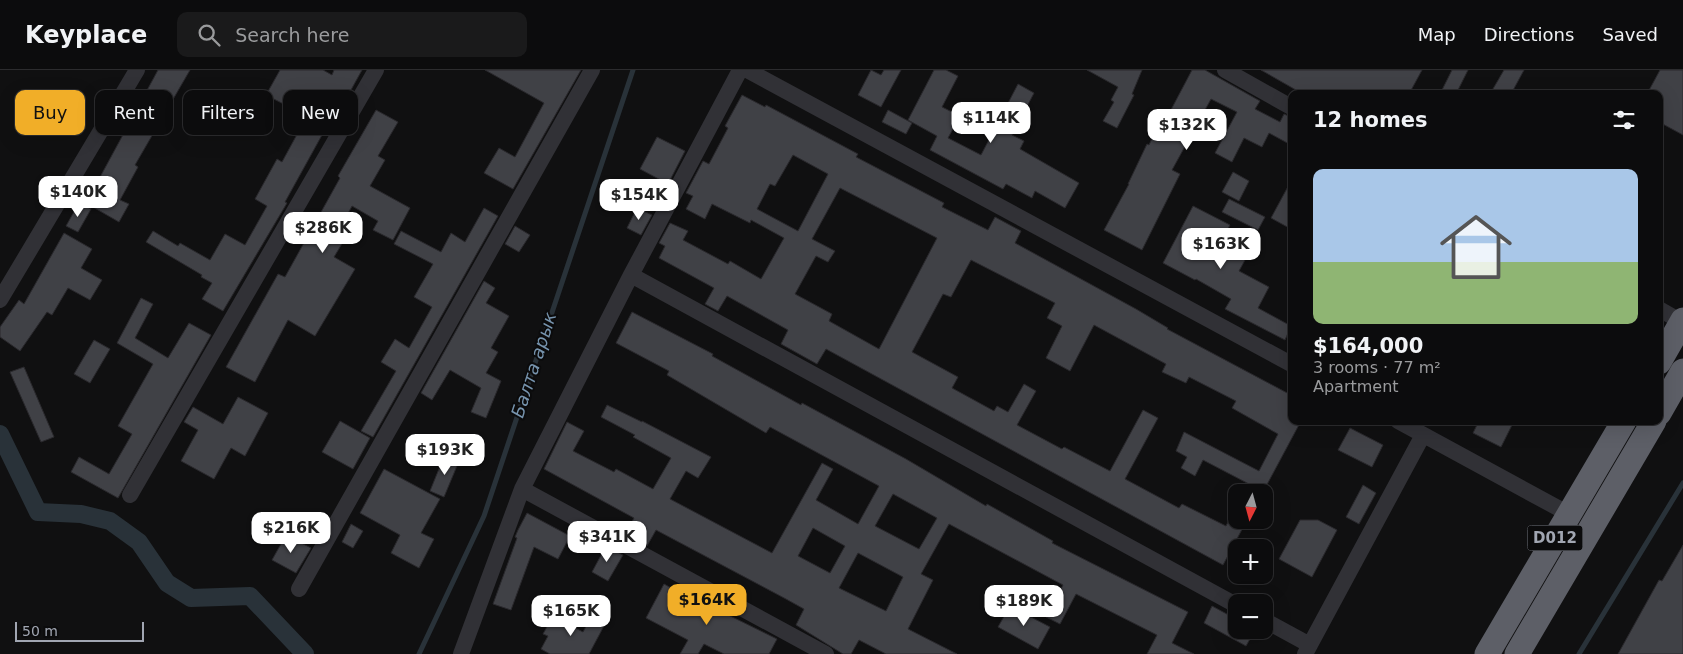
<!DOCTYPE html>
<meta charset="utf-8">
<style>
body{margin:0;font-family:"DejaVu Sans",sans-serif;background:#1a1a1b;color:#f1f3f6;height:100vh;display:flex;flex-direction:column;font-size:19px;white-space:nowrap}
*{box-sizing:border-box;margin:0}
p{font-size:16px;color:#9a9b9d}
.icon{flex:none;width:28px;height:28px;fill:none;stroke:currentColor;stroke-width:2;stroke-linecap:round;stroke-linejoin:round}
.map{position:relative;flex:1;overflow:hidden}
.drawer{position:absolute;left:1288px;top:20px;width:375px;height:335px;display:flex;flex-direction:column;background:#0c0c0d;border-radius:10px;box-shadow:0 5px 20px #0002,0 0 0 1px #2c2c2e}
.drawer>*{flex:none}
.guide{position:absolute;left:15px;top:20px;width:475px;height:45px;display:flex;gap:10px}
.needle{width:32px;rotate:186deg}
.tools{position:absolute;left:1228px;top:414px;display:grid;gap:10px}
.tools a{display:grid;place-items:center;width:45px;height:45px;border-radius:10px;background:#0c0c0d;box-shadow:0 5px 20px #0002,0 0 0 1px #2c2c2e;font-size:25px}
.scale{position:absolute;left:15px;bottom:12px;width:129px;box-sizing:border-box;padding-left:5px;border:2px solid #a1a6b2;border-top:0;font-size:14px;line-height:18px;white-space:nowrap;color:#a1a6b2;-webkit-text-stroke:4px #0b0b0c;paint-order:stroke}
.price{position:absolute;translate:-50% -42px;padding:0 11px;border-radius:10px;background:#fff;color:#222;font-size:16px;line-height:32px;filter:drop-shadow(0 1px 2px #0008)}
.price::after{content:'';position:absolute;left:50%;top:30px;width:15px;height:11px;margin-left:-8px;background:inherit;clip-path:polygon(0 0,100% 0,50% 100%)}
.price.on{background:#f1ae28;color:#111}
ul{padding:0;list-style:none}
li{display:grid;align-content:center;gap:10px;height:265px;padding:0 25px}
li+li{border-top:1px solid #2c2c2e}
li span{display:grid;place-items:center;height:155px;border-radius:10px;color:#555}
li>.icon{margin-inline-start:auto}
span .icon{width:90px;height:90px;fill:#fffc;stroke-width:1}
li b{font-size:21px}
h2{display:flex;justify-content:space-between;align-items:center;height:60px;padding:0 25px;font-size:21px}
.pill{padding:0 18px;border-radius:10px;background:#0c0c0d;box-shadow:0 5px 20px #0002,0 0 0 1px #2c2c2e;font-size:18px;line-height:45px}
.pill.on{background:#f1ae28;color:#111}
header{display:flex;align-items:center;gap:30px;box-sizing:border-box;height:70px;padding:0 25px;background:#0c0c0d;border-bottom:1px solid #2c2c2e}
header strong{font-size:24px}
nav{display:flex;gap:28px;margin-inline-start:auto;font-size:18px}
.search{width:350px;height:45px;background:#1a1a1b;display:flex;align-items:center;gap:12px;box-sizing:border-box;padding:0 18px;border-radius:10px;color:#9a9b9d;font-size:19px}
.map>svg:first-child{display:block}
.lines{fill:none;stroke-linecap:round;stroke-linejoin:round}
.stream{stroke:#293239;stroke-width:5}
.canal{stroke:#293239;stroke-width:18}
.building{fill:#404146;stroke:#2a292d;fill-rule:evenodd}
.minor{stroke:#313136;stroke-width:16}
.highway{stroke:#5d5f67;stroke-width:25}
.labels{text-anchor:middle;stroke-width:4;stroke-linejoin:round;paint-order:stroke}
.shield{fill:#0b0b0c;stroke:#747880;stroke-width:1}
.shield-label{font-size:15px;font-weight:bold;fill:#a1a6b2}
.water-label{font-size:18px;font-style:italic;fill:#7794ae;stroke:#0b0b0c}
</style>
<header>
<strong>Keyplace</strong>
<div class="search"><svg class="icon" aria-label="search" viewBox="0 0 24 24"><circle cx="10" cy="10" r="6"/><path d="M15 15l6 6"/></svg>Search here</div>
<nav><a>Map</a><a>Directions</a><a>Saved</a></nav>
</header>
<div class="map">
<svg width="1683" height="584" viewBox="0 0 1683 584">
<rect width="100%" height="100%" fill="#101011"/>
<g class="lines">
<path class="stream" d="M419,584L484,446L633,0
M1579,584L1683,413"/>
<path class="canal" d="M0,364L38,442L81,444L110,451L139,472L167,513L191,528L250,526L305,584"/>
</g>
<path class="building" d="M158,0H190L135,95L138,97L120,130L129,134L119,152L86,133Z
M280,0H323L332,5L334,0H362L341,38L338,36L285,132L287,133L223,241L202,229L212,213L201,207L202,205L146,172L153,161L178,176L180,173L210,190L225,164L245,175L267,136L255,129L277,89L282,92L307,46L266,25Z
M485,0H581L513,119L484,103L499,78L515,87L544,33Z
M871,0L881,5L884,0H901L881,37L858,25Z
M934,0H946L958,6L942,37L960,46L948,68L981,85L1018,14L1034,23L1012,65L1024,71L1020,79L1079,113L1065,138L1035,121L1032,128L1006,114L1003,119L930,80L937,66L908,50Z
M1087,0H1142L1132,24L1134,25L1117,58L1103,51L1114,32L1111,30L1118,17Z
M1192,0H1205L1260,31L1255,39L1280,52L1284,44L1291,47V75L1269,63L1262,77L1244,68L1232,92L1215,83L1237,42L1211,29L1172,100L1180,104L1142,180L1104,160L1129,114H1128L1147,74L1149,75L1160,51L1164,53Z
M1261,0H1422L1409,24H1303Z
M1452,0H1468L1456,24H1440Z
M1504,0H1524L1511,24H1490Z
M1660,0H1683V65L1659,52V24H1647Z
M742,25L765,37L766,35L858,84L856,87L944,133L942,137L988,160L995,147L1021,161L1015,173L1136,239L1168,258L1167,259L1291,325V351H1301L1263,422H1244L1249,414L1203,390L1195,406L1181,398L1187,387L1176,381L1184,362L1259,401L1278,364L1232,338L1236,331L1189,307L1186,313L1162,302L1166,294L1094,255L1070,301L1046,288L1062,256L1047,248L1055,233L971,190L951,227L943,224L912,282L958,307L952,318L994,341L997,336L1008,342L1024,314L1036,321L1017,355L1062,379L1064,377L1110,401L1143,340L1158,348L1125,409L1179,438L1182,434L1226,456L1229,450H1247L1223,495L826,279L817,294L781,274L788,260L727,226L718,241L705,234L714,218L659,188L665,176L659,173L670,153L688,161L683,170L728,194L730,191L761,209L784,168L751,150L750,153L712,134L705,149L686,139L693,126L686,123L703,91L709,94L728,58L725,56ZM793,85L828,104L798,161L757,139L770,114L775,116ZM840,118L937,168L879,279L829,251L832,244L795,224L816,186L828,192L835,181L812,169Z
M376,40L398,52L378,86L385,90L370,116L410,138L393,170L373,160L378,151L352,136L335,168L343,172L334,187L355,199L315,266L288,250L255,312L226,297L278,204L285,207L340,108L338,106Z
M888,40L912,53L906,64L882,52Z
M657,67L685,81L668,114L640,99Z
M1233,102L1249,111L1239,131L1222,122Z
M1291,111V159L1271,148Z
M1229,129L1265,147L1258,160L1222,142Z
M79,133L91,139L78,162L66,156Z
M1193,136L1230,155L1219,175L1245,190L1239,201L1269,217L1258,238L1291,256L1285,270L1225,239L1231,229L1196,209L1195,210L1163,193Z
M484,138L498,146L373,367L361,361L396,301L381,292L395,269L409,278L432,237L414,227L433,194L394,174L401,161L441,182L451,163L465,172Z
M637,138L652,145L641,165L627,158Z
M515,156L530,165L519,182L505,174Z
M64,163L92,179L81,198L102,210L90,230L68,218L52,245L47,242L20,281L0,267V257L19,230L24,234Z
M484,211L495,218L486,233L509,246L491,278L498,282L486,303L501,311L486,348L471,342L481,318L450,300L432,330L421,323Z
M141,228L153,234L135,268L168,288L189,253L211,265L118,428L71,402L79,387L109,404L132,364L118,356L153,294L117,273Z
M632,242L713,284L712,286L801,335L802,333L906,389L986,436L987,434L1053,471L1052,473L1188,542L1172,573L1194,584H1147L1157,565L1076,524L1060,554L1046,547L1063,515L949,454L921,504L933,510L908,559L957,584H886L859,570L851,584H843L796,555L804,539L786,529L656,460L647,476L625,464L634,448L544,399L567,352L584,361L573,381L614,402L616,399L653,419L671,388L633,367L635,365L601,347L607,335L642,352V351L711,387L698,408L686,401L670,429L772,483L822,393L833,399L816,430L858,454L879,416L770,357L766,363L667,305L669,301L616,273ZM893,424L937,448L919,479L875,456ZM813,458L845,476L830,503L798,486ZM858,483L903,507L886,541L839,518Z
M94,270L110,279L90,313L74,304Z
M24,297L54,367L41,372L10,302Z
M238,327L268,343L245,386L231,378L214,409L181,391L198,360L184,352L193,337L223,354Z
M340,351L370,368L353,399L322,382Z
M1479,351H1514L1501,377L1473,363Z
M1350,358L1383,375L1372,397L1338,380Z
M445,384L459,391L444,427L430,421Z
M384,399L440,429L421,463L434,469L419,498L391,483L400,465L360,443Z
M1363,415L1376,423L1359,454L1346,447Z
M527,443L570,466L558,489L534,477L511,540L493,534L517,468L515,467L518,460Z
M1300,450H1318L1337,460L1312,507L1279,489Z
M351,454L363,461L353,478L342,472Z
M286,465L311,478L296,503L272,490Z
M1683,475V584H1618L1659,510L1662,511Z
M606,476L623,485L608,511L592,502Z
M664,514L711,540L712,537L777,569L769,584H724L704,574L698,584H680L688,570L646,548Z
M1010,536L1050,557L1038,579L998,557Z
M1212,536L1236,549V560H1255L1246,576L1204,553Z
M553,546L583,562L591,547L605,554L589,584H550L541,579L548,566L543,564Z"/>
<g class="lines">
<path class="minor" d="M747,0L1291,294
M1225,0L1291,37
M631,205L1236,535
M0,230L137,0
M1659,239L1682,252
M1398,351L1569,444
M522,419L826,584
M130,425L376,0
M299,519L592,0
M1264,550L1310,575
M461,584L522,419L631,205L740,0
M1305,584L1423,365"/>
<path class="highway" d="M1659,292L1683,250
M1659,343L1683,301
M1487,584L1624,351
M1517,584L1654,351"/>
</g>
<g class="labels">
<rect class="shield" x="1527.5" y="455.5" width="55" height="25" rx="4"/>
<g class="shield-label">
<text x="1555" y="473">D012</text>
</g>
<g class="water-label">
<text transform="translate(534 295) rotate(-72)" y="6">Балта арык</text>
</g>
</g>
</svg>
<div class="tools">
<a><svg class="needle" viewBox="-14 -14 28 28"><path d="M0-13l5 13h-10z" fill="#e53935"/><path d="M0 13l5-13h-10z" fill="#9a9b9d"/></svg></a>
<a>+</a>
<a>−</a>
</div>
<div class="scale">50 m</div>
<b class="price" style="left:991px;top:74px">$114K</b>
<b class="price" style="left:1187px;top:81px">$132K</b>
<b class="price" style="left:78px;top:148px">$140K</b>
<b class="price" style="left:639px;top:151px">$154K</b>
<b class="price" style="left:323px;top:184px">$286K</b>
<b class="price" style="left:1221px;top:200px">$163K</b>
<b class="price" style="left:445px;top:406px">$193K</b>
<b class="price" style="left:291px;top:484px">$216K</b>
<b class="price" style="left:607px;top:493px">$341K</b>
<b class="price on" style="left:707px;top:556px">$164K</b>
<b class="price" style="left:1024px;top:557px">$189K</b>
<b class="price" style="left:571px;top:567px">$165K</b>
<div class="guide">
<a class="pill on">Buy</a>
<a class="pill">Rent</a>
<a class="pill">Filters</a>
<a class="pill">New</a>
</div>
<section class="drawer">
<h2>12 homes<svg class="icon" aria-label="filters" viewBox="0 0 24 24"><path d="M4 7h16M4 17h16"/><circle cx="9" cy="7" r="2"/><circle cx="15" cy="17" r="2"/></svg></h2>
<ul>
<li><span style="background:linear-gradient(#a9c7e8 60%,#8fb573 0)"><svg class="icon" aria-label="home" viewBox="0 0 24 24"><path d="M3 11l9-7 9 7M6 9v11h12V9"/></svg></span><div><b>$164,000</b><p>3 rooms · 77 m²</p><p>Apartment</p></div></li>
</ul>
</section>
</div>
